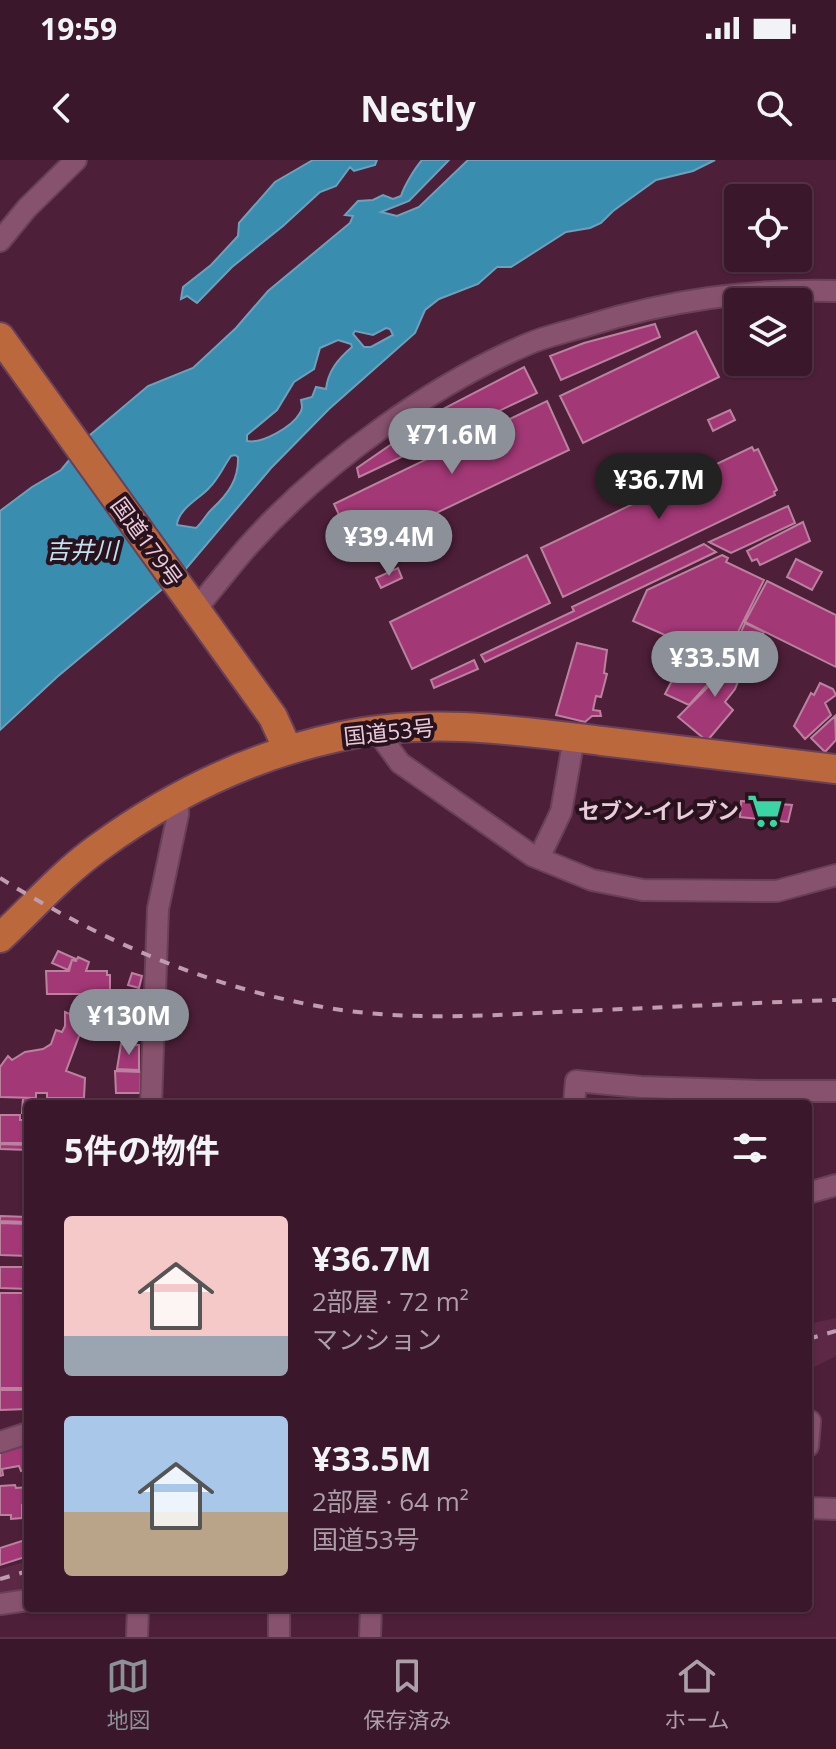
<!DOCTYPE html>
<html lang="ja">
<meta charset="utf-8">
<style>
body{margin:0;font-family:"Open Sans","Noto Sans JP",sans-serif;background:#412033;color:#f1f3f6;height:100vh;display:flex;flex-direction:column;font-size:30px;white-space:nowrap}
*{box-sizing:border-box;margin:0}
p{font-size:26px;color:#ab9fa9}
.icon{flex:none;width:44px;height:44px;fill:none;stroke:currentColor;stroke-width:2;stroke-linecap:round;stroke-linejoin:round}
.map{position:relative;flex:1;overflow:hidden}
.sheet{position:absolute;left:24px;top:940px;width:788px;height:512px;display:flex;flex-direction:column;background:#3a172b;border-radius:8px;box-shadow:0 2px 6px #0004,0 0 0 2px #543647}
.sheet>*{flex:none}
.tools{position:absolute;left:724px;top:24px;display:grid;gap:16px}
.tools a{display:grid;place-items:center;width:88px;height:88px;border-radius:8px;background:#3a172b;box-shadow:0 2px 6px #0004,0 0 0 2px #543647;font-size:40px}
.price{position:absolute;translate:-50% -68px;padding:0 18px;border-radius:28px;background:#8c9099;color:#fff;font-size:26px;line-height:52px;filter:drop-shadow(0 2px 4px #0008)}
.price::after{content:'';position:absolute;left:50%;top:48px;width:24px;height:18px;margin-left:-12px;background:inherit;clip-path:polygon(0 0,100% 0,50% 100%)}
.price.active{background:#222;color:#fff}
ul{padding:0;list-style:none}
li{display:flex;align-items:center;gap:24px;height:200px;padding:0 40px}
li span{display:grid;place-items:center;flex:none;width:224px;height:160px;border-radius:8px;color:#555}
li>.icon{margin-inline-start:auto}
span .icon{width:96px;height:96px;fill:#fffc;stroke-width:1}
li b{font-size:34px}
h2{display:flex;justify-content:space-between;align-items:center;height:96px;padding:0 40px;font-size:34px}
.status{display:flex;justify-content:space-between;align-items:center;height:56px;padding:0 40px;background:#3a172b;direction:ltr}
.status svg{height:22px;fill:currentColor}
header{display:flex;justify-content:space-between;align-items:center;height:104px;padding:0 40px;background:#3a172b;font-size:36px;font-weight:700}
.dock{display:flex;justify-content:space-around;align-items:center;height:112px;border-top:2px solid #543647;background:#3a172b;font-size:22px;color:#ab9fa9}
.dock a{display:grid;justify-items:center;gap:4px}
.dock .active{color:#8c9099}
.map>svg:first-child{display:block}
.built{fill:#5d2846}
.water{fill:#398dae;stroke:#6ea0bb;stroke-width:2;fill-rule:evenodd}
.building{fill:#a33877;stroke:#ba829f;stroke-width:2}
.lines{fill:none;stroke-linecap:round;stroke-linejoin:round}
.minor-casing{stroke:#694058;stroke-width:24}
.highway-casing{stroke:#694058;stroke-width:32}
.minor{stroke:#87526e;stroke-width:20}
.highway{stroke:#ba683c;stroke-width:28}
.rail{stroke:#bf9cae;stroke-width:4;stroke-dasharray:10 10;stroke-linecap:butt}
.labels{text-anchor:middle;stroke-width:8;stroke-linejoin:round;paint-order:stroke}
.street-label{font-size:22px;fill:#eacbda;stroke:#27121d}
.poi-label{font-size:22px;font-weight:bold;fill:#eacbda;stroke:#27121d;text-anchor:end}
.water-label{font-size:24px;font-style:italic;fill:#c3e1ef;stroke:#27121d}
</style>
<div class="status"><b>19:59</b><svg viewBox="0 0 49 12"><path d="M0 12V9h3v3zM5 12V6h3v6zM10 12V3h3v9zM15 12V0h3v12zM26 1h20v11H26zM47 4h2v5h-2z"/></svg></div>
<header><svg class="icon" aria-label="back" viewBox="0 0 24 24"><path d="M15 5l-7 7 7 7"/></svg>Nestly<svg class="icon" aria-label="search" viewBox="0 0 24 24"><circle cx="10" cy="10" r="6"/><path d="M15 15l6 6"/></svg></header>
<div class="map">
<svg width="836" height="1477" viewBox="0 0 836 1477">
<rect width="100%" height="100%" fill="#4e1f39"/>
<path class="built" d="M836,1158V1196L808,1210V1164Z
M28,1401V1430L0,1434V1409Z"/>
<path class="water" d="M313,0H377L375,5L354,11L350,7L336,26L320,32L283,66L232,107L197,143L187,136L181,139L183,127L211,105L238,76L239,63L275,22Z
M422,0H449L409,41L381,52L397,56L419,47L468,0H715L693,11L656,20L613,51L601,63L590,68L566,72L511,107H497L478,124L439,139L425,150L415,173L329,249L271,308L184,411L57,517L0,570V351L32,327L61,310L90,275L148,226L193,208L236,168L268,131L350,63L353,56L345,55L358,41L373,40L383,35L393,39L401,36C404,26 415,8 422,0ZM386,168L390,169L393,175L371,187H364L353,174L355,171L373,175ZM338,180L351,184L352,187C338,199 328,211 326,229L316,227L312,237L301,240C302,246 303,248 300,253C292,267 262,284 247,281V275L277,250L294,222L314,209L320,188ZM235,295L238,297C239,319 228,334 213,348C206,354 203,362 196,368L177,365C178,349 199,339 209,328C219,318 223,307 231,296Z"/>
<path class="building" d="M655,164L660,177L561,220L550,196L584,183Z
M696,171L719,217L583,283L560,236Z
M524,207L537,233L359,317L357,308L441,250Z
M547,241L569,290L356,391L334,344Z
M730,250L735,260L713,271L708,260Z
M752,287L754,291L758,289L777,330L774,332L775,335L563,437L541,388Z
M788,346L795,363L731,393L709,382Z
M803,362L810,381L760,405L757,399L752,401L747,391Z
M704,384L716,392L485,502L481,495L574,451L572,447Z
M527,395L550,443L412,509L390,462Z
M722,395L728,398L726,402L764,420L717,514L689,545L665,534L690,486L633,461L647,430Z
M796,399L822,412L812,430L787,417Z
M398,408L402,418L381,428L376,418Z
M767,421L836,455V507L745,462Z
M745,463L764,472L754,491L736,483Z
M577,483L607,490L604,513L607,514L601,537L596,536L593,550L600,551L601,556H592L585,562L556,555Z
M731,489L748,498L735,529L725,542L733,550L707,581L678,557L717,518Z
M474,500L478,509L434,528L431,520Z
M820,523L833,529L836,535L825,543L831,555L805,579L794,566L811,533L814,535Z
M835,556L836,580L825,592L811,578Z
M741,641L792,645L788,662L740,657Z
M58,791L76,799L72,800L68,810L52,803Z
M78,797L89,802L86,811H107V815H110V834H47L46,811H69L72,800L76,801Z
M132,813L142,816L139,828L128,825Z
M136,850L145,852V877L97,873V851L136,852Z
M65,852L85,860L66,911L85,918L84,938H47V933H36V938L0,937V907L8,896L12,900L25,892L43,889L51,884L56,870L62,872L65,866Z
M121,884L139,885V910L117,909Z
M115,911L141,912L140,933H116Z
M23,938H30V941L39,944H28V953H22Z
M0,955H20V960H28V983H0Z
M0,984L28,985V990L0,989Z
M0,1056L28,1057V1062L0,1061Z
M0,1063L28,1064V1096L0,1095Z
M0,1107H28V1129L0,1128Z
M0,1133H24L23,1141H28V1228H0Z
M0,1230H28V1249L0,1250Z
M28,1284V1309L21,1311L19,1306L2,1309L3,1315L0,1316V1292Z
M15,1325L16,1328L28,1327V1344L22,1345V1358L11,1359V1355H0V1326Z
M28,1379V1396L0,1405V1388Z"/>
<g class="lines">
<g class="minor-casing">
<path id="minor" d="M0,81L27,48L76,0
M196,449C214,428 231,405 250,384C321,305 430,226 528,184C546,176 567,172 586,166C670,140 748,129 836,131
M380,570L384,581L400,603L533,696L592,720L643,730L777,731L836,715
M539,698L561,652L574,578
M760,931H836
M151,944L158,749L178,654V637
M574,944L576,921L641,927L760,931L761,944
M808,1033L836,1025
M0,1282L28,1273
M808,1286L810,1261
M808,1348L836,1349
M0,1444L28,1440
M137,1477L138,1448
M279,1477V1448
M370,1477L371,1448"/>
</g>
<g class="highway-casing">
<path id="highway" d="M0,177L273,557L288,590
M0,778C32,748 63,713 98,688C169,636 251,596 338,577C425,557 514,570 602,581C680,590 758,599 836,609"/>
</g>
<use href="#minor" class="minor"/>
<use href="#highway" class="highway"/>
<path class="rail" d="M0,718C100,780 207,827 323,847C401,861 480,856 558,852C651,848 743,843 836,840
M808,1179L836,1171
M0,1419L28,1411"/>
</g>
<defs>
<g id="supermarket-bare" transform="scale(2.76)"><path d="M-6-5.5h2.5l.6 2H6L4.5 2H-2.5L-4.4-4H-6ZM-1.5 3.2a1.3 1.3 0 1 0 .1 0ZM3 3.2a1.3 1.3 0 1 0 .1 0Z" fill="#3ad4a5" stroke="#27121d" stroke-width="2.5" paint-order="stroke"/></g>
</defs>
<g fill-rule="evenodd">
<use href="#supermarket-bare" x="765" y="651"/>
</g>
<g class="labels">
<g class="street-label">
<text transform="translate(147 382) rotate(54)" y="8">国道179号</text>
<text transform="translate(389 572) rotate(-6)" y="8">国道53号</text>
</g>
<g class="poi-label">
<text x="739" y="659">セブン-イレブン</text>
</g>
<g class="water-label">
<text x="82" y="399">吉井川</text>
</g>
</g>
</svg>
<div class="tools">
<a><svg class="icon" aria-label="locate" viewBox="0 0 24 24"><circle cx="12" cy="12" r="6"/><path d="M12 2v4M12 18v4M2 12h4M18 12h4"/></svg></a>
<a><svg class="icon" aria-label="layers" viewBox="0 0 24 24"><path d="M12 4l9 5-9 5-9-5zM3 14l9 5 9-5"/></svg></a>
</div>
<b class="price" style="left:452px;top:316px">¥71.6M</b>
<b class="price active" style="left:659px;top:361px">¥36.7M</b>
<b class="price" style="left:389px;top:418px">¥39.4M</b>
<b class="price" style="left:715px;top:539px">¥33.5M</b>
<b class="price" style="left:129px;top:897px">¥130M</b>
<section class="sheet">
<h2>5件の物件<svg class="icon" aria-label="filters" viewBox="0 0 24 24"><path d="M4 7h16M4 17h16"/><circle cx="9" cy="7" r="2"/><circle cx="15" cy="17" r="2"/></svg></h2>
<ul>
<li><span style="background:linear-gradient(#f6c9c9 75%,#9aa5b1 0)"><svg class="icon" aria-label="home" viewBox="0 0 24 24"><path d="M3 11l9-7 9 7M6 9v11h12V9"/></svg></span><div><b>¥36.7M</b><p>2部屋 · 72 m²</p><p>マンション</p></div></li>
<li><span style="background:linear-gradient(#a9c7e8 60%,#b9a48a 0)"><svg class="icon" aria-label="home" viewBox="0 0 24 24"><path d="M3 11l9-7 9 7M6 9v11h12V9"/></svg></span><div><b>¥33.5M</b><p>2部屋 · 64 m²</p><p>国道53号</p></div></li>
</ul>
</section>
</div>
<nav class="dock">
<a class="active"><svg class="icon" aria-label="map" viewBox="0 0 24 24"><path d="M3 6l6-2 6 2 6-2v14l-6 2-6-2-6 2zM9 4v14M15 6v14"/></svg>地図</a>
<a><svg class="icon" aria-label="saved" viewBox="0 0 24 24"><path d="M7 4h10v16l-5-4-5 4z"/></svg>保存済み</a>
<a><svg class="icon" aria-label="home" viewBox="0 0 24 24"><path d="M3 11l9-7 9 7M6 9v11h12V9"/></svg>ホーム</a>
</nav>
